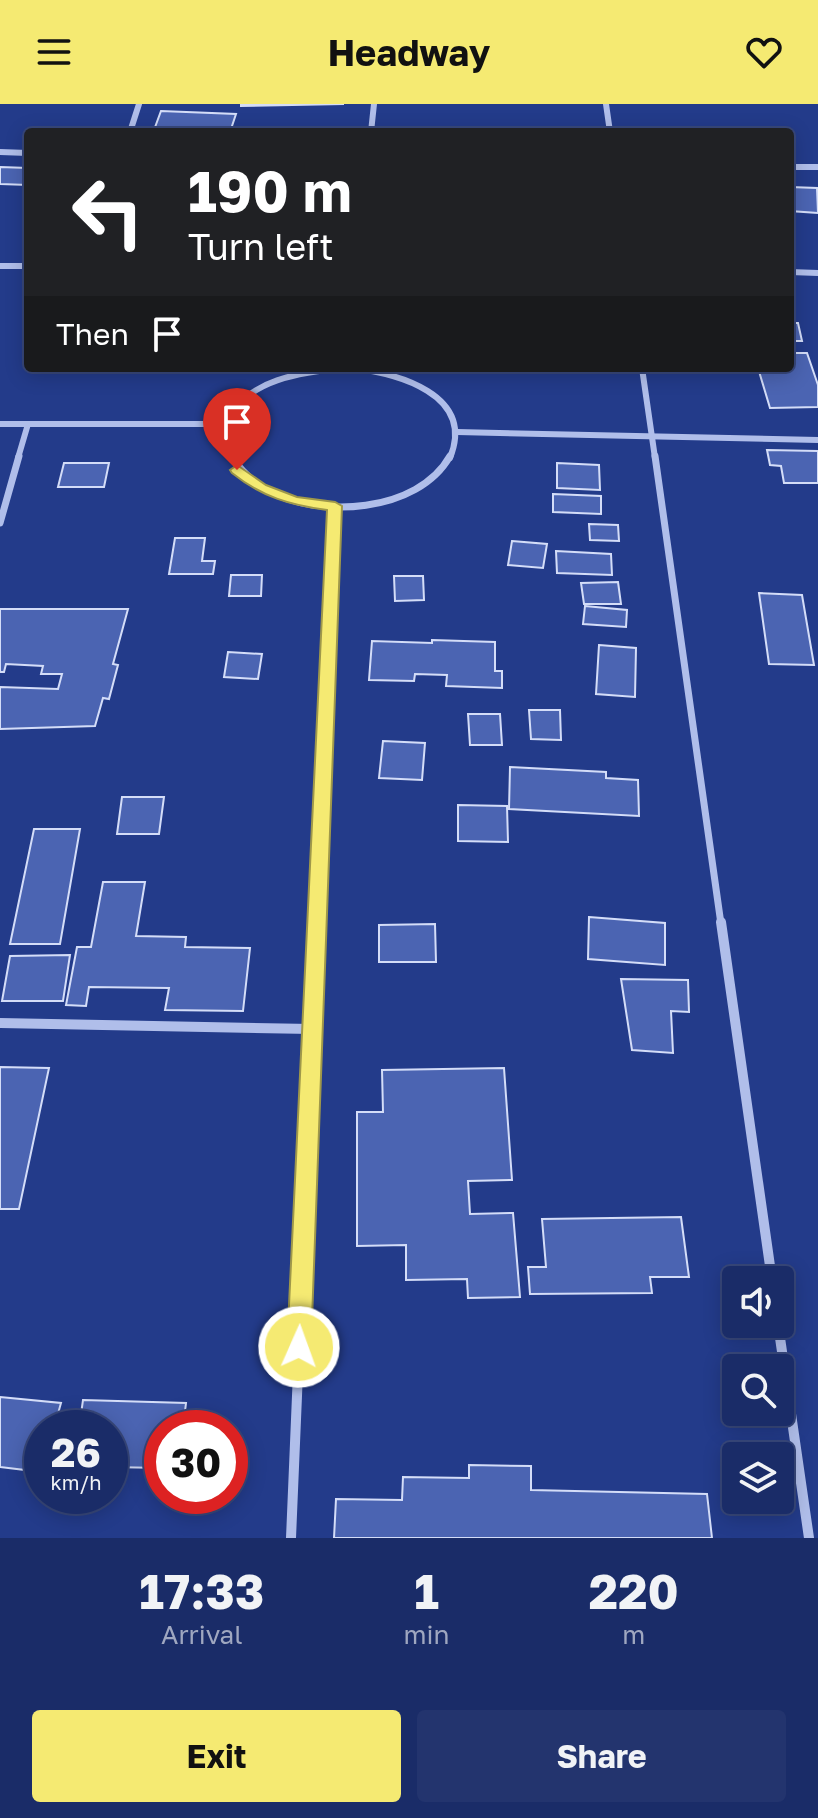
<!DOCTYPE html>
<style>
body{margin:0;font-family:"Golos Text",sans-serif;background:#23346e;color:#f1f3f6;height:100vh;display:flex;flex-direction:column;font-size:30px;white-space:nowrap}
*{box-sizing:border-box;margin:0}
p{font-size:26px;color:#9fa7c0}
.icon{flex:none;width:44px;height:44px;fill:none;stroke:currentColor;stroke-width:2;stroke-linecap:round;stroke-linejoin:round}
.map{position:relative;height:1434px;overflow:hidden}
.side{display:flex;flex-direction:column;background:#1a2c68;flex:1}
.side>*{flex:none}
.hud{position:absolute;left:24px;top:24px;width:770px;height:244px;border-radius:8px;box-shadow:0 4px 20px #0003,0 0 0 2px #38487c;background:#202124;color:#fff;overflow:hidden}
.buttons{position:absolute;left:722px;top:1162px;display:grid;gap:16px}
.buttons a{display:grid;place-items:center;width:72px;height:72px;border-radius:8px;background:#1a2c68;box-shadow:0 4px 20px #0003,0 0 0 2px #38487c;font-size:40px}
.speed{position:absolute;left:24px;top:1306px;display:flex;gap:16px;font-size:40px;font-weight:700;text-align:center}
.speed>*{display:grid;place-content:center;width:104px;height:104px;border-radius:50%;background:#1a2c68;box-shadow:0 4px 20px #0003,0 0 0 2px #38487c;line-height:1}
.speed small{font-size:20px;font-weight:400}
.speed .limit{border:12px solid #d22;background:#fff;color:#111}
.pin{position:absolute;display:grid;place-items:center;width:68px;height:68px;color:#fff;margin:-82px -34px;border-radius:50% 50% 50% 0;rotate:-45deg;box-shadow:0 0 8px #0007}
.pin .icon{rotate:45deg}
.me{position:absolute;width:88px;margin:-44px;rotate:2deg;stroke-linejoin:round;filter:drop-shadow(0 0 6px #0008)}
.turn{display:flex;align-items:center;gap:28px;height:168px;padding:0 32px;font-size:36px}
.turn .icon{width:104px;height:104px;stroke-width:2.5}
.turn b{display:block;font-size:56px;line-height:68px}
.then{display:flex;align-items:center;height:76px;padding:0 32px;background:#0003;gap:16px;font-size:30px}
.eta{display:flex;justify-content:space-evenly;align-items:center;height:136px;text-align:center}
.eta b{font-size:48px;font-weight:700;line-height:56px}
.action{display:flex;gap:16px;margin-top:auto;padding:16px 32px}
.action a{flex:1;height:92px;border-radius:8px;background:#f5ea72;color:#111;font-size:32px;font-weight:700;line-height:92px;text-align:center}
.action a+a{background:#23346e;color:#f1f3f6}
header{display:flex;justify-content:space-between;align-items:center;height:104px;padding:0 32px;background:#f5ea72;color:#111;font-size:36px;font-weight:700}
.map>svg:first-child{display:block}
</style>
<header><svg class="icon" aria-label="menu" viewBox="0 0 24 24"><path d="M4 6h16M4 12h16M4 18h16"/></svg>Headway<svg class="icon" aria-label="heart" viewBox="0 0 24 24"><path d="M12 20l-8-8c-3-5 5-10 8-4 3-6 11-1 8 4z"/></svg></header>
<div class="map">
<svg width="818" height="1434" viewBox="0 0 818 1434">
<rect width="100%" height="100%" fill="#233b8a"/>
<g fill="#4b64b2" stroke="#d4ddf8" stroke-width="2">
<path d="M241,0h103l-103,2z"/>
<path d="M161,7l75,3 -6,18 -76,-2z"/>
<path d="M0,63l28,1v17l-28,-1z"/>
<path d="M790,83l27,1 1,25 -28,-2z"/>
<path d="M790,219h8l4,18h-12z"/>
<path d="M790,249h17l11,32v22l-48,1 -12,-40h32z"/>
<path d="M767,346l51,1v32h-34l-3,-17 -11,-1z"/>
<path d="M64,359h45l-5,24h-46z"/>
<path d="M557,359l42,2 1,25 -43,-2z"/>
<path d="M553,390l48,2v18l-48,-2z"/>
<path d="M589,420l29,1 1,16 -29,-1z"/>
<path d="M175,434h30l-3,23h13l-2,13h-44z"/>
<path d="M512,437l35,3 -4,24 -35,-3z"/>
<path d="M556,447l55,3 1,21 -55,-2z"/>
<path d="M231,471h31l-1,21h-32z"/>
<path d="M394,472h29l1,24 -29,1z"/>
<path d="M618,478l3,22h-37l-3,-21z"/>
<path d="M759,489l43,2 12,70 -45,-1z"/>
<path d="M585,502l42,4 -1,17 -43,-3z"/>
<path d="M0,505h128l-15,55 5,1 -9,34 -6,-1 -8,28 -95,3v-42l58,2 4,-15h-21l2,-8 -37,-2 -2,8h-4z"/>
<path d="M432,536l63,2v29h7v17l-56,-2 1,-11 -32,-1 -1,7 -45,-1 3,-39 60,2z"/>
<path d="M599,541l37,3 -1,49 -39,-3z"/>
<path d="M228,548l34,2 -4,25 -34,-2z"/>
<path d="M529,606h31l1,30 -30,-1z"/>
<path d="M468,610h32l2,31h-32z"/>
<path d="M383,637l42,2 -3,37 -43,-2z"/>
<path d="M510,663l96,5v6l32,2 1,36 -130,-7z"/>
<path d="M122,693h42l-5,37h-42z"/>
<path d="M458,701l49,1 1,36 -50,-1z"/>
<path d="M34,725h46l-20,115h-50z"/>
<path d="M103,778h42l-9,54 50,1 -1,10 65,1 -7,63 -78,-1 4,-22 -80,-1 -3,19 -20,-1 11,-58h14z"/>
<path d="M589,813l76,6v42l-77,-6z"/>
<path d="M435,820l1,38h-57v-37z"/>
<path d="M70,851l-7,46h-61l8,-45z"/>
<path d="M621,875l67,1 1,32 -18,-1 2,42 -41,-3z"/>
<path d="M0,963l49,1 -30,141h-19z"/>
<path d="M504,964l8,112 -44,1 2,33 43,-1 7,84 -52,1 -1,-19 -61,1v-35l-49,1v-134h26l-1,-42z"/>
<path d="M681,1113l8,60h-39l2,16 -122,1 -2,-27h18l-4,-48z"/>
<path d="M0,1293l61,6 -7,25h-12v44l-42,-5z"/>
<path d="M83,1296l103,3 -3,25h-21v40l-52,-1v-39h-31z"/>
<path d="M469,1361l62,1v24l176,4 5,44h-378l2,-39 66,1 1,-23 66,1z"/>
</g>
<g fill="none" stroke-linecap="round" stroke-linejoin="round">
<g stroke="#b0beea" stroke-width="6">
<path d="M606,0l4,28"/>
<path d="M130,28l9,-28"/>
<path d="M371,28l3,-28"/>
<path d="M0,48l28,1"/>
<path d="M790,63h28"/>
<path d="M0,162h28"/>
<path d="M790,168l28,1"/>
<path d="M350,264c47,5 126,26 100,90"/>
<path d="M642,264l13,90"/>
<path d="M0,320h227"/>
<path d="M457,328l361,8"/>
<path d="M18,354l10,-34"/>
<path d="M232,354c-6,-9 -8,-19 -5,-30 12,-50 81,-57 122,-60"/>
</g>
<g stroke="#b0beea" stroke-width="7">
<path d="M231,352c10,14 20,25 35,34 53,29 152,23 184,-34"/>
<path d="M655,352l66,468"/>
<path d="M0,419l19,-67"/>
<path d="M317,820l18,-418"/>
</g>
<g stroke="#b0beea" stroke-width="10">
<path d="M721,818l51,358"/>
<path d="M0,919l312,6"/>
<path d="M778,1220l31,214"/>
<path d="M291,1434l26,-616"/>
</g>
</g>
<path fill="#f5ea72" stroke="#9f984a" stroke-width="2" d="M237,361l29,20 31,12 38,5 7,4 -31,841 -4,8 -8,4 -8,-4 -4,-8 40,-837c-37,-5 -65,-13 -95,-37l-2,-3z"/>
</svg>
<div class="buttons">
<a><svg class="icon" aria-label="sound" viewBox="0 0 24 24"><path d="M4 9h4l5-4v14l-5-4H4zM17 9q2 3 0 6"/></svg></a>
<a><svg class="icon" aria-label="search" viewBox="0 0 24 24"><circle cx="10" cy="10" r="6"/><path d="M15 15l6 6"/></svg></a>
<a><svg class="icon" aria-label="layers" viewBox="0 0 24 24"><path d="M12 4l9 5-9 5-9-5zM3 14l9 5 9-5"/></svg></a>
</div>
<div class="speed"><div>26<small>km/h</small></div><div class="limit">30</div></div>
<div class="pin" style="left:237px;top:366px;background:#d93025"><svg class="icon" aria-label="arrive" viewBox="0 0 24 24"><path d="M6 21V4h12l-3 4 3 4H6"/></svg></div>
<svg class="me" style="left:299px;top:1243px" viewBox="-20 -20 40 40"><circle r="17" fill="#f5ea72" stroke="#fff" stroke-width="3"/><path d="M0-11L8 9 0 5-8 9z" fill="#fff"/></svg>
<div class="hud">
<div class="turn"><svg class="icon" aria-label="left" viewBox="0 0 24 24"><path d="M17 20v-9H6M10 6l-5 5 5 5"/></svg><div><b>190 m</b>Turn left</div></div>
<div class="then">Then<svg class="icon" aria-label="arrive" viewBox="0 0 24 24"><path d="M6 21V4h12l-3 4 3 4H6"/></svg></div>
</div>
</div>
<section class="side">
<div class="eta">
<div><b>17:33</b><p>Arrival</p></div>
<div><b>1</b><p>min</p></div>
<div><b>220</b><p>m</p></div>
</div>
<div class="action"><a>Exit</a><a>Share</a></div>
</section>
